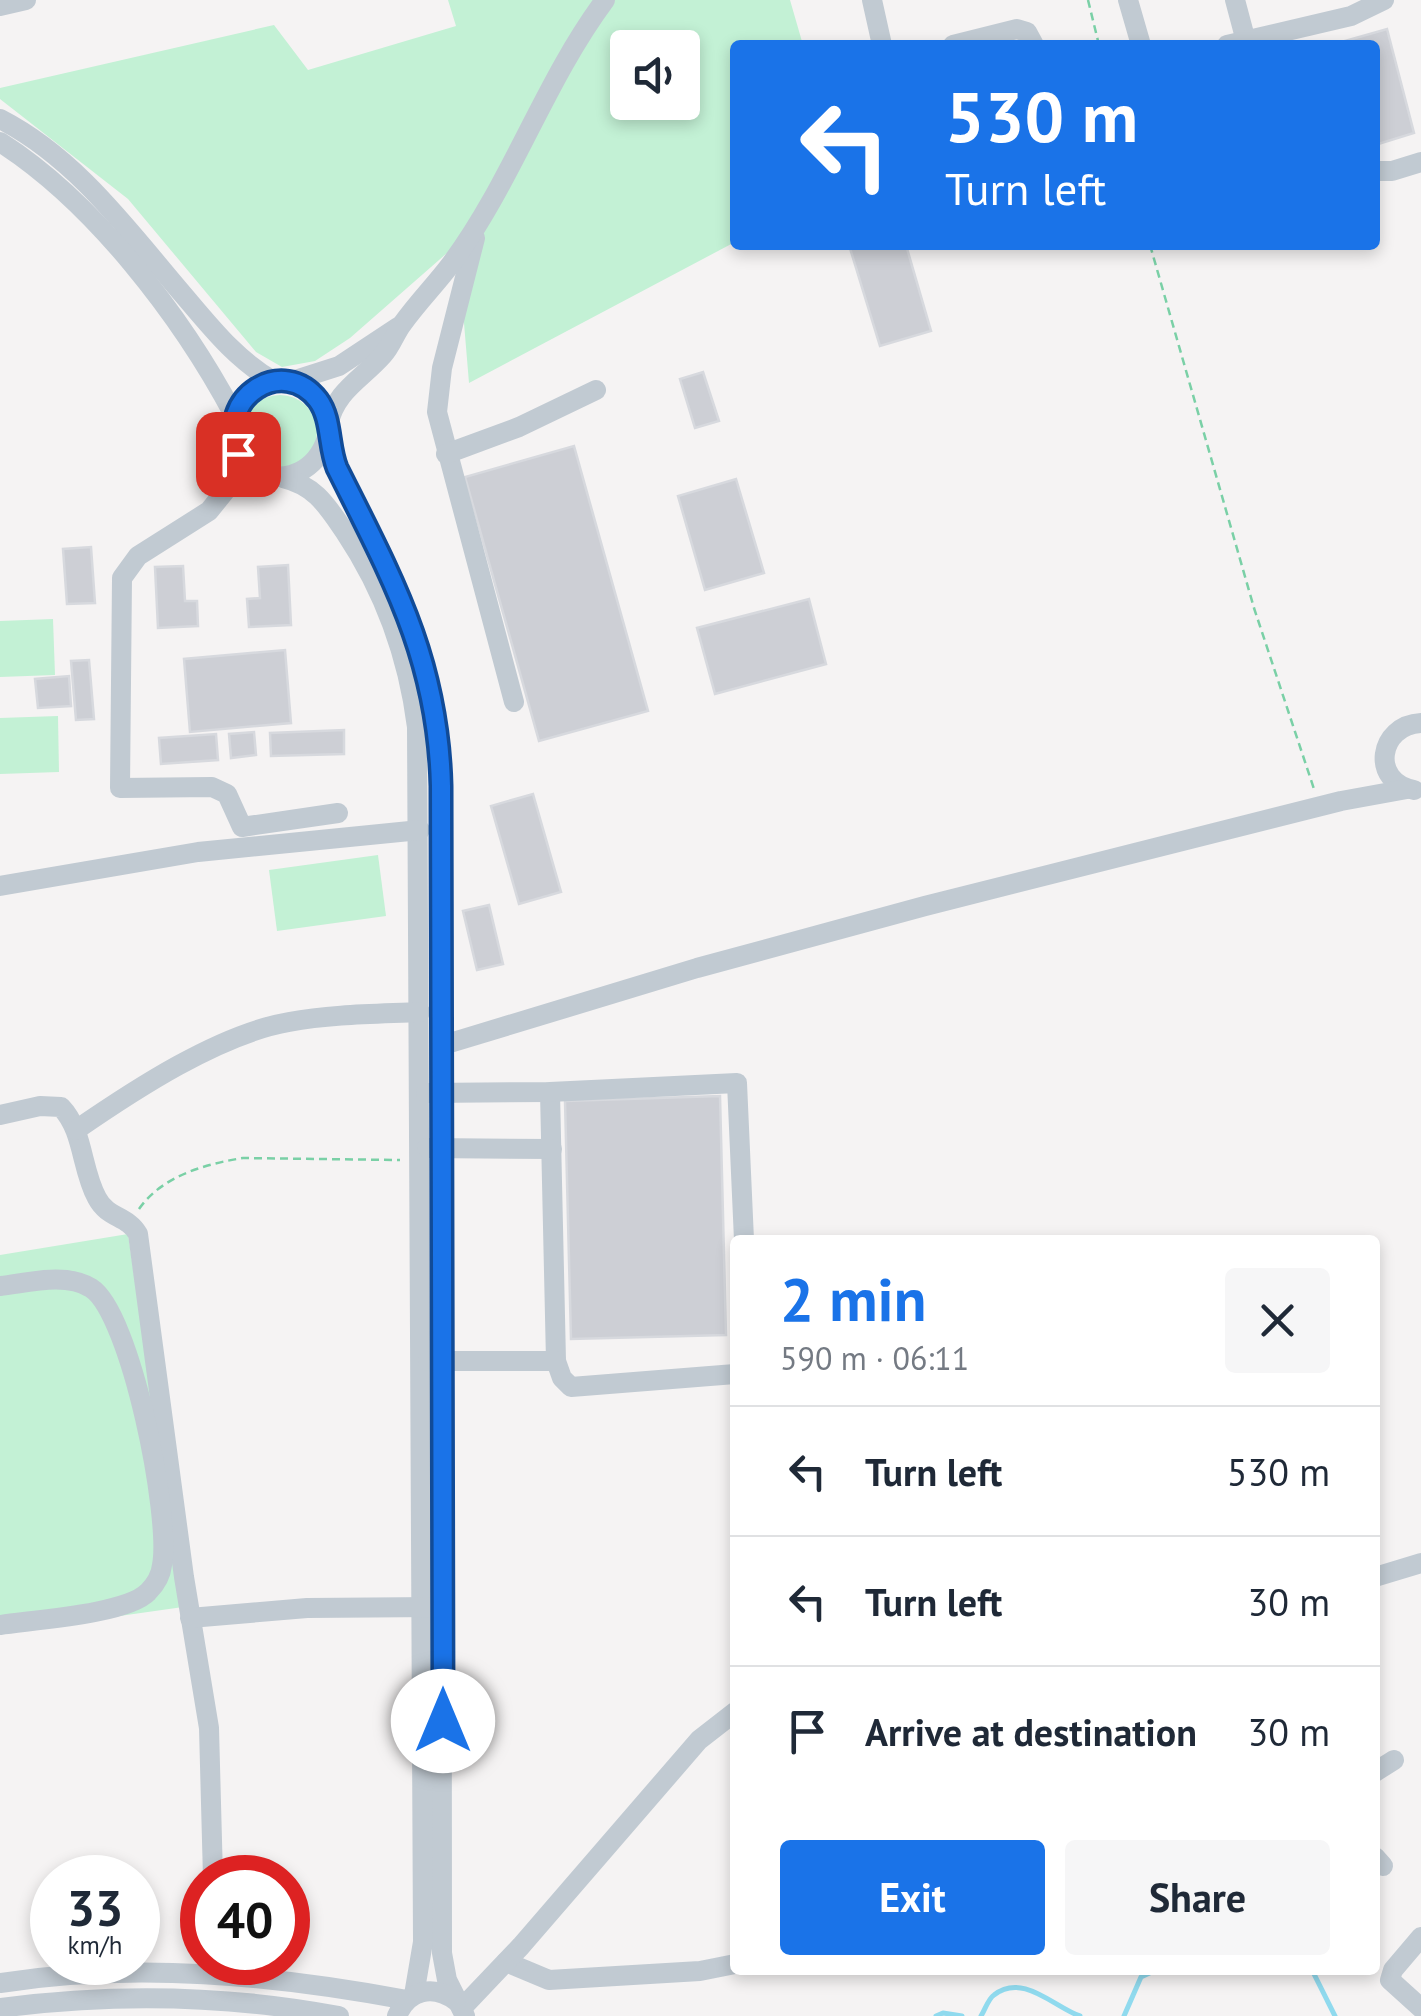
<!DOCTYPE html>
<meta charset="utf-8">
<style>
body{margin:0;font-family:"PT Sans",sans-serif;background:#f6f6f7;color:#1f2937;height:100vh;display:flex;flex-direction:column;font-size:38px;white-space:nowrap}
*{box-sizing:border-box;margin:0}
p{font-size:32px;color:#747a83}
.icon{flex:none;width:55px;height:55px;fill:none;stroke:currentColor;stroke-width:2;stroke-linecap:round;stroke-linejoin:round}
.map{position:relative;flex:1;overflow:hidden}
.details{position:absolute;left:730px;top:1235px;width:650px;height:740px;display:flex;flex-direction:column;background:#fff;border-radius:10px;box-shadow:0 5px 15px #0003}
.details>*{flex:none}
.hud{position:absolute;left:730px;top:40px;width:650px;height:210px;border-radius:10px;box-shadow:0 5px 15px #0003;background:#1a73e8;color:#fff;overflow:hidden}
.buttons{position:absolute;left:610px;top:30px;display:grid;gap:20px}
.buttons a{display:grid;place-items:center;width:90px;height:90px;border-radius:10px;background:#fff;box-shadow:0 5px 15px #0003;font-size:50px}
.speed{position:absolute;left:30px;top:1855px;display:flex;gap:20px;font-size:50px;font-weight:700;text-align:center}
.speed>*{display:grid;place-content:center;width:130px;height:130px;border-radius:50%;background:#fff;box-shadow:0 5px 15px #0003;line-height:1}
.speed small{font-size:25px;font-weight:400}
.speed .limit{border:15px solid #d22;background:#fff;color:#111}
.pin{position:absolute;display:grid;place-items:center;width:85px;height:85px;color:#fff;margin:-42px;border-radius:20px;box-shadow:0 5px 15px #0006}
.me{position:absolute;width:110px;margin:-55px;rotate:0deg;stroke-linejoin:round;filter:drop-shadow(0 0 8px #0008)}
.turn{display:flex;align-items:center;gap:35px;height:210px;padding:0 50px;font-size:45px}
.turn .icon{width:130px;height:130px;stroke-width:2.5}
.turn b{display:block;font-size:70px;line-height:85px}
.round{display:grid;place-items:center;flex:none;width:105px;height:105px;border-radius:10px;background:#f6f6f7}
.overview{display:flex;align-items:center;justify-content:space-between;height:170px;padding:0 50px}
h1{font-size:60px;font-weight:700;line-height:75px;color:#1a73e8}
.action{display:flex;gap:20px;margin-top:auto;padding:20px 50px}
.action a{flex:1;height:115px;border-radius:10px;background:#1a73e8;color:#fff;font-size:40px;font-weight:700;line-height:115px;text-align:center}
.action a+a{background:#f6f6f7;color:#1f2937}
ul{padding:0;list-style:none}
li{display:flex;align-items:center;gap:30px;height:130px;padding:0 50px;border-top:2px solid #e0e1e3}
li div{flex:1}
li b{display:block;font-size:38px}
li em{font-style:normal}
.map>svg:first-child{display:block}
</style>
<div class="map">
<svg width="1421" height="2016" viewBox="0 0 1421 2016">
<rect width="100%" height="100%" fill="#f5f3f3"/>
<g fill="#c3f1d5" fill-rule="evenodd">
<path d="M448,0h342l13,45h-68v197l-266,141 -7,-84 1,-60 -113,99 -35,23 -33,6 -26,-15 -128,-153 -128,-100v-11l274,-63 34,45 148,-44zM628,48h54v54h-54z"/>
<circle cx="280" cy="432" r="37"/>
<path d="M53,619l2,56 -55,2v-56z"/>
<path d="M58,716l1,56 -59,2v-56z"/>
<path d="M378,855l8,61 -109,15 -8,-61z"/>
<path d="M128,1234l55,373 -183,26v-378z"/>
</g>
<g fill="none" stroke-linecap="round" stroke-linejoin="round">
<g stroke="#90daee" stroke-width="5">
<path d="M1312,1970l23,46"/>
<path d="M936,2016l7,-3 19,3"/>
<path d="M981,2016c4,-6 7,-17 13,-21 29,-23 61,13 86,21"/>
<path d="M1124,2016l17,-39 15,-7"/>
</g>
</g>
<g fill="#cdcfd5" stroke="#d7d9de" stroke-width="2.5">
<path d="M1387,29l27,104 -39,12v-100h-44z"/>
<path d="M849,245h57l25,86 -51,15z"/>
<path d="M703,372l16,49 -24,7 -15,-49z"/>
<path d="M574,446l74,265 -109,30 -74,-264z"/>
<path d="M736,479l28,94 -59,17 -27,-94z"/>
<path d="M91,547l4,56 -28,1 -4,-55z"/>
<path d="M288,565l3,60 -42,2 -2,-28 13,-1 -2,-31z"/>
<path d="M183,566l2,35h12l1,25 -40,2 -3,-61z"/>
<path d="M809,599l17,65 -111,30 -18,-66z"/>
<path d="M285,650l6,73 -101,9 -6,-73z"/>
<path d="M89,660l5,59 -18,1 -5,-59z"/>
<path d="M69,676l2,30 -33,2 -3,-29z"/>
<path d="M344,730v24l-73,2 -1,-23z"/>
<path d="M254,732l2,23 -25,3 -2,-24z"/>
<path d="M216,734l2,26 -57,4 -2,-26z"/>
<path d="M533,794l28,98 -42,12 -28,-98z"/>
<path d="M489,905l14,59 -26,6 -14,-59z"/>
<path d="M720,1096l6,239 -155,4 -6,-238z"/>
</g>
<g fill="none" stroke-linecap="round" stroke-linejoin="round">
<g stroke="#7ad0a6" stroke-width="2.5" stroke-dasharray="8 5" stroke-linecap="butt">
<path d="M1088,0l11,45"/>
<path d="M1150,245l104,363 60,181"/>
<path d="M139,1209c23,-33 66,-45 104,-51l157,2"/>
</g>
<g stroke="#c1cad2" stroke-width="20">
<path d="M872,0l10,45"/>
<path d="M1128,0l13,45"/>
<path d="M1235,0l12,45"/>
<path d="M0,6l26,-6"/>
<path d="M953,45l64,-16 10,3 7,13"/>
<path d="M1227,45l124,-29 33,-16"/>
<path d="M0,119c78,40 130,114 186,179 27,32 52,63 89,84"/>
<path d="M0,142c94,60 182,175 234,273"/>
<path d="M1375,171h17l29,-9"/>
<path d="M475,238l-33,130 -5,44 77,290"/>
<path d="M289,382l50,-16 59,-39"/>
<path d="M328,425c8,-35 33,-45 55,-70 9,-10 12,-22 20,-32 15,-21 33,-39 48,-59 61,-82 93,-182 154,-264"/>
<path d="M328,434c-18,69 -110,47 -95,-15 4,-15 15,-28 30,-34 25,-10 54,4 63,30 6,18 4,36 11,54 55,109 100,191 104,317l1,1167 5,27 18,36"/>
<path d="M446,454l73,-27 77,-37"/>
<path d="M246,465l-37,46 -71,45 -16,22 -2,210 92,-1 15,7 15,33 96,-14"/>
<path d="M283,478c33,8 44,28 62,54 40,60 63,123 72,195l6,1215 -9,53"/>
<path d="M1414,790c-44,-8 -36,-65 7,-67"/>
<path d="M0,886l198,-34 222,-22"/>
<path d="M440,1046l257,-78 228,-62 416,-105 66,-12"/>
<path d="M550,1092l6,269 6,17 9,9 164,-13"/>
<path d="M426,1093l124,-1 187,-9 7,157"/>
<path d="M0,1115l40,-9 21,1c23,24 20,62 36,91 11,21 30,17 41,36l46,343 25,151 4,150"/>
<path d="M76,1130c58,-40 143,-96 213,-108 43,-8 88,-8 131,-10"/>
<path d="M427,1148l125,1"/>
<path d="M0,1286c27,-3 66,-14 91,2 40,25 80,229 71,277 -1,10 -7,20 -14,27 -21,22 -115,28 -148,33"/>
<path d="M428,1361h128"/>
<path d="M1375,1577l46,-14"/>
<path d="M190,1618l117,-10 128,-1"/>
<path d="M1375,1772l19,-12"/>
<path d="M1375,1857l8,9"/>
<path d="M1421,1937l-28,33 -3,10 31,28"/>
<path d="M506,1962l43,18 151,-9 35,-7"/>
<path d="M0,1983c135,-21 273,-8 407,17"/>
<path d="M0,2008c113,-15 227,-13 339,8"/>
<path d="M462,2008l59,-62 178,-206 36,-28"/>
<path d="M397,2016c11,-26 36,-32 59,-15"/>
</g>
</g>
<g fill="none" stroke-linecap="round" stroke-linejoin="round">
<g stroke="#114b97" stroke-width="25">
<path id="route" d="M238,454c-23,-58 46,-99 80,-54 14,19 10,46 19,68 55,110 101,191 104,318l2,935"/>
</g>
<use href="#route" stroke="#1a73e8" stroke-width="18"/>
</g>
</svg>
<div class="buttons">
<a><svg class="icon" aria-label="sound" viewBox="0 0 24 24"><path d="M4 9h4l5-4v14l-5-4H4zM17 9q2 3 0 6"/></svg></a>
</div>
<div class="speed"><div>33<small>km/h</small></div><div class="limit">40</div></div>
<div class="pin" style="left:238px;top:454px;background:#d93025"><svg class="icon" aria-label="arrive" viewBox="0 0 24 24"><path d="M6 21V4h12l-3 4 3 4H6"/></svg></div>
<svg class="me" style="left:443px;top:1721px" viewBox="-20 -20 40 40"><circle r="19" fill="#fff"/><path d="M0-13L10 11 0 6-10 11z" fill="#1a73e8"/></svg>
<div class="hud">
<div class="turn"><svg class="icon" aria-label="left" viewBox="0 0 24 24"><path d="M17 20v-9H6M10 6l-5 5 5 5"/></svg><div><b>530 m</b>Turn left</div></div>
</div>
<section class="details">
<div class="overview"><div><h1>2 min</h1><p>590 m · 06:11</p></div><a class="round"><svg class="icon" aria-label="close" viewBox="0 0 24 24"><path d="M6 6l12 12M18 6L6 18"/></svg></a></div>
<ul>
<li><svg class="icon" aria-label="left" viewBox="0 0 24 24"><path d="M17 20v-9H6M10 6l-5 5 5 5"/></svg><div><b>Turn left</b></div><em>530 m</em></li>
<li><svg class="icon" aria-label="left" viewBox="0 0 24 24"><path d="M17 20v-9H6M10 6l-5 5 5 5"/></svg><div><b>Turn left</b></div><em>30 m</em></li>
<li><svg class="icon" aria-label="arrive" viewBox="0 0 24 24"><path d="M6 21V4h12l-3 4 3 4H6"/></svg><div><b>Arrive at destination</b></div><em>30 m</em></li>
</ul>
<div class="action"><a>Exit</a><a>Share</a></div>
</section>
</div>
